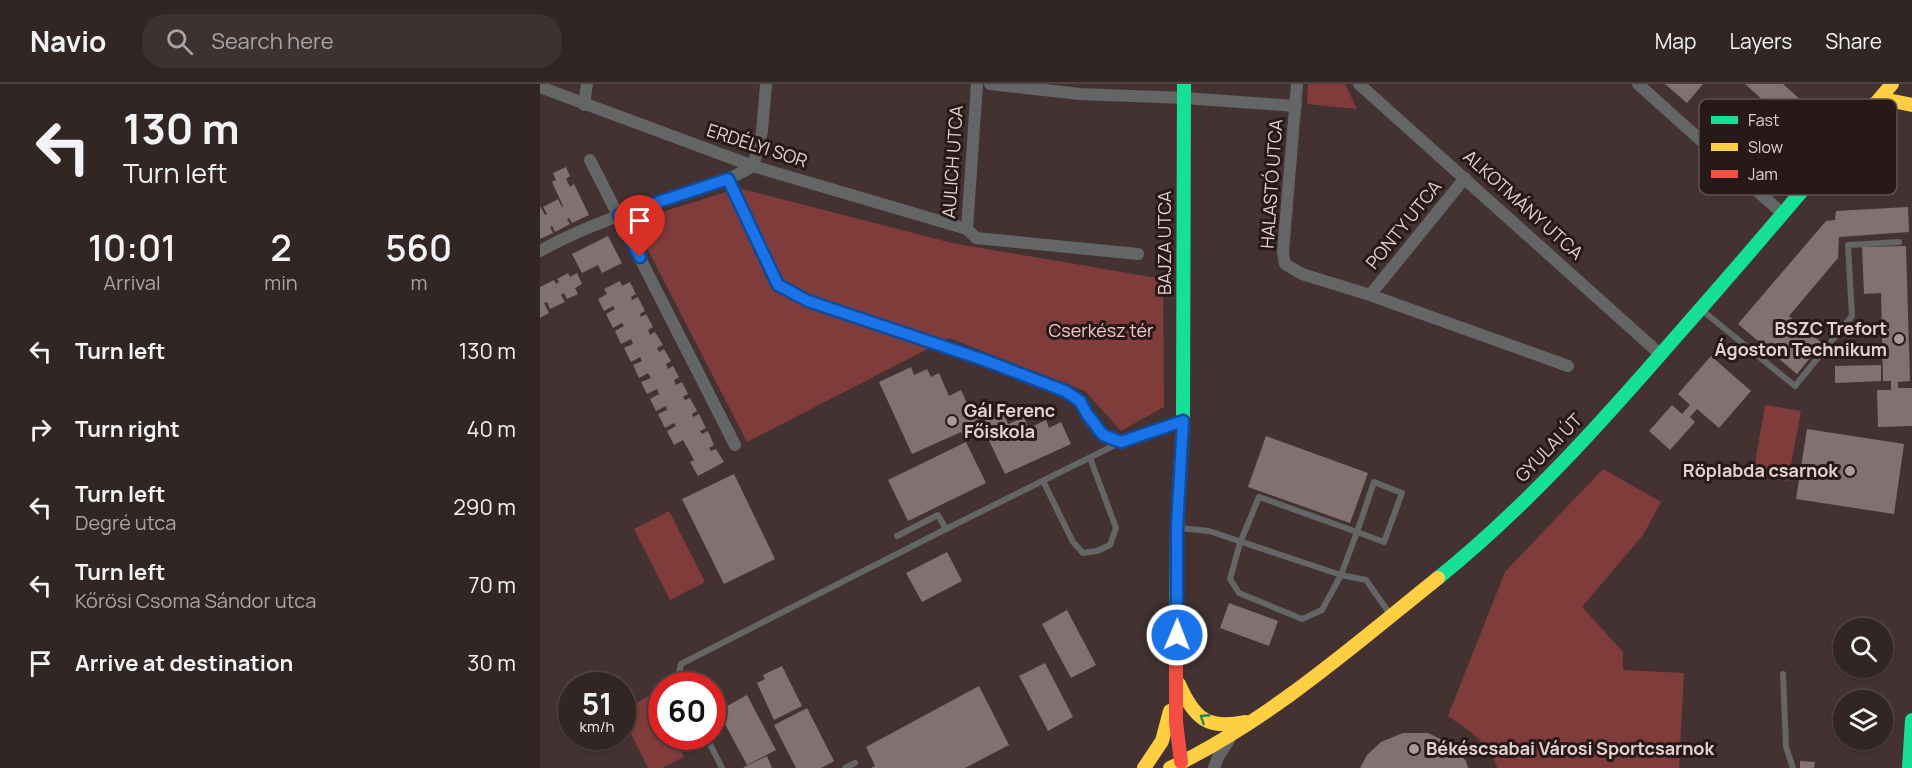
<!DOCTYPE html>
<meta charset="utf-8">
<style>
body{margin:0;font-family:Manrope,sans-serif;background:#3d3232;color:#f1f3f6;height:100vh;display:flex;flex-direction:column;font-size:22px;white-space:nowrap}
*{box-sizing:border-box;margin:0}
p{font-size:20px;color:#a8a5a7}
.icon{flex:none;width:33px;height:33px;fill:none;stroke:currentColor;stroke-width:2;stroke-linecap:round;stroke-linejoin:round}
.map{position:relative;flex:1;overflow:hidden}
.details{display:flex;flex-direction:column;background:#322625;width:540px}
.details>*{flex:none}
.banner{background:#322625;color:#f1f3f6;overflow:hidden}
.controls{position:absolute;left:1293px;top:534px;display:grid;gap:12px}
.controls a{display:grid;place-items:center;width:60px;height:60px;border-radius:50%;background:#322625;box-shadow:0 2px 4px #0004,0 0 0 2px #4d4342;font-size:30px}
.speed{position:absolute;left:18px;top:588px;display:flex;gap:12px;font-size:30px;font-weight:700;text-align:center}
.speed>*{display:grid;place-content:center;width:78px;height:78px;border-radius:50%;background:#322625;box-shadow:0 2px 4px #0004,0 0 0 2px #4d4342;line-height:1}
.speed small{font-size:15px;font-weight:400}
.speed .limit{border:9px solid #d22;background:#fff;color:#111}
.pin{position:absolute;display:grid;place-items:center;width:51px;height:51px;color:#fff;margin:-62px -26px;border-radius:50% 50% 50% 0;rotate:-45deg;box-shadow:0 0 6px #0007}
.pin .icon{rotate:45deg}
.me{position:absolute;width:66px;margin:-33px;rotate:1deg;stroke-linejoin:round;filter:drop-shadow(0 0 4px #0008)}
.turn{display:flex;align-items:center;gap:21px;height:126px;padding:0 24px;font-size:27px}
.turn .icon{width:78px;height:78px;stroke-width:2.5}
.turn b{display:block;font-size:42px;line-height:51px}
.eta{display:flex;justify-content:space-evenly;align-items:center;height:102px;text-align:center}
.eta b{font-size:36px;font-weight:600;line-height:42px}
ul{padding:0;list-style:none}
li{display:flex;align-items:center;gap:18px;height:78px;padding:0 24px}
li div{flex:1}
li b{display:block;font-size:22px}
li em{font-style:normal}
header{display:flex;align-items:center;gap:36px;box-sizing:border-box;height:84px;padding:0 30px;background:#322625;border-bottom:2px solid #4d4342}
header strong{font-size:28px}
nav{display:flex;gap:33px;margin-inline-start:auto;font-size:21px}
.search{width:420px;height:54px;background:#3d3232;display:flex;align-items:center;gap:15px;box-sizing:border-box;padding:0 21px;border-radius:24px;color:#a8a5a7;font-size:22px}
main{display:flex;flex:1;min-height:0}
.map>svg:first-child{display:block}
</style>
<header>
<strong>Navio</strong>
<div class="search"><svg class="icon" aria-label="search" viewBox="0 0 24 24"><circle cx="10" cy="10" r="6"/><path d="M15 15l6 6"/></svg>Search here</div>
<nav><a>Map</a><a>Layers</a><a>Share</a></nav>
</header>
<main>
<section class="details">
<div class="banner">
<div class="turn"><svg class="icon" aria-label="left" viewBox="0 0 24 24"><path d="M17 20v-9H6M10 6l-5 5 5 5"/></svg><div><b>130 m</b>Turn left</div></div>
</div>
<div class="eta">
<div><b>10:01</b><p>Arrival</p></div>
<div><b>2</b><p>min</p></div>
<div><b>560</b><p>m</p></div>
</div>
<ul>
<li><svg class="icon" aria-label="left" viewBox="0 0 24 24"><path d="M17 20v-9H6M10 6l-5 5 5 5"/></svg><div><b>Turn left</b></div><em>130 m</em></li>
<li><svg class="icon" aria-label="right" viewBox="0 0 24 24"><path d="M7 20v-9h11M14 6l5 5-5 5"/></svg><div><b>Turn right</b></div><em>40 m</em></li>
<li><svg class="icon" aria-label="left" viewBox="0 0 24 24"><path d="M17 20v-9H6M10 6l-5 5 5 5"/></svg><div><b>Turn left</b><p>Degré utca</p></div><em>290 m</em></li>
<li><svg class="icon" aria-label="left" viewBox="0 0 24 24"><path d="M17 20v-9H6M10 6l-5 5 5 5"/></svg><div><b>Turn left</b><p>Kőrösi Csoma Sándor utca</p></div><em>70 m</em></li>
<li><svg class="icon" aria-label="arrive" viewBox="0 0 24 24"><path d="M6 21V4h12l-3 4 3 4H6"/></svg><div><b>Arrive at destination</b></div><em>30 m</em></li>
</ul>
</section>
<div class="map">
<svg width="1372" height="684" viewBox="0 0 1372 684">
<rect width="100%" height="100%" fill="#433231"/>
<g fill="#803c3b">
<path d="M768,0h37l12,25 -50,-5z"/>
<path d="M199,104l213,55 211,36 1,128 -43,24 -36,-40 -136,-53 -202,104 -114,-221z"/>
<path d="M1225,321l36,6 -13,70 -35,-6z"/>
<path d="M1063,385l58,33 -18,33 -61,72 41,45v18l61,3 -5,95h-182c-6,-24 -30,-39 -49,-52l57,-144z"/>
<path d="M129,427l36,71 -35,18 -36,-71z"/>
<path d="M113,610l8,17 1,25 12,1 10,20 -22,11h-14l-25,-51v-7z"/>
</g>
<g fill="#817271">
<path d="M1125,0h38l-16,19z"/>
<path d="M1205,0h38l18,16 -9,10 15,13 -43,48 -15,-13 -7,8 -32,-29 15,-16 32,29 27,-31z"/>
<path d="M26,83l4,9 -4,3 4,8 4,-3 15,31 -17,8 -3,-5 -2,1 3,5 -15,8 -3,-6 -2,1 3,6 -13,6v-33l5,9 2,-1 -4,-7 15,-8 4,8 1,-1 -11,-24 4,-2 -3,-7z"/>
<path d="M1368,123l1,25 -70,5 -1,21 -49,58 33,27 -25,31 -59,-50 88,-103 9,-1 1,-9z"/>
<path d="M68,152l14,27 -20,10 -4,-8 -16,8 -10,-19z"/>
<path d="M1366,162l4,135 -12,1v6h14v38l-34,1 -1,-37h14v-9h-8l-2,-88 -17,1 -2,-47z"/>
<path d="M28,189l2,4 7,-4 5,11 -7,4 3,6 -11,5 -3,-6 -3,2 4,7 -15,7 -3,-7 -3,1 5,10 -9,5v-31l14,-7 2,4 3,-2 -2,-3z"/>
<path d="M80,197l2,5 8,-4 6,12 -5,3 1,3 6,-3 7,14 -5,3 1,3 5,-3 7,13 -5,3 2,5 5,-3 8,13 -6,3 2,4 5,-3 7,12 -5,3 2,5 5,-3 6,11 -5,3 2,5 6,-3 6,12 -5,3 2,3 5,-2 7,13 -5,3 1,3 6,-3 7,14 -6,3 2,3 6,-3 6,14 -5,3 2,3 5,-2 8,13 -26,14 -8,-14 4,-2 -11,-20 -9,5 -7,-14 9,-5 -2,-3 -9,5 -7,-14 9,-4 -1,-4 -10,5 -6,-12 9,-5 -2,-5 -10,5 -6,-12 10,-4 -3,-5 -9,5 -6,-13 9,-4 -2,-4 -9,5 -7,-14 9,-4 -2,-5 -10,5 -6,-13 9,-5 -2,-3 -9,5 -7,-14 9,-5 -2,-3 -9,5 -6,-12 9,-5 -3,-5z"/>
<path d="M1171,272l40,35 -32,37 -22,-19 -7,8 5,5 -25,28 -21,-19 23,-26 10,9 8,-9 -12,-11z"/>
<path d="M1341,281v16l-46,2v-17z"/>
<path d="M371,283l3,8 13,-6 4,8 8,-4 10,23 12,-6 10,22 10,-5 4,9 17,-7 6,15 16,-7 5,11 17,-8 3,8 12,-6 10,22 -66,30 -22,-46 -20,9 -2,-5 -49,22 -33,-72z"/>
<path d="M1267,345l97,15 -10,70 -98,-15z"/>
<path d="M726,352l102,37 -18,50 -102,-36z"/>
<path d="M426,358l20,41 -78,38 -20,-41z"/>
<path d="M194,390l41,85 -51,25 -42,-85z"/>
<path d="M407,468l15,29 -40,21 -16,-29z"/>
<path d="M689,519l49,18 -9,25 -49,-18z"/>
<path d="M527,526l29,55 -25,13 -29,-54z"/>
<path d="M505,579l28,54 -25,14 -29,-55z"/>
<path d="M242,582l20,40 -28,14 -17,-37 8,-4 -2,-4z"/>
<path d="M439,602l30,59 -44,23h-94l4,-2 -9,-19z"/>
<path d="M207,611l29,55 -29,15 -29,-54z"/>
<path d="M267,624l27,53 -13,7h-25l-22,-43z"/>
<path d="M863,649h25l23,11 15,17 2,7h-108l7,-13 14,-13z"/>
<path d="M227,672l5,12h-29l1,-1z"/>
<path d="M1260,677l15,1 -1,6h-14z"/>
</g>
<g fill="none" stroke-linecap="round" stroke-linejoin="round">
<g stroke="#636567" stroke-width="6">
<path d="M1163,227l92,75 57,-70 -4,-71 51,-3"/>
<path d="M503,397l30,61 10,11 14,-2 13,-6 6,-17 -26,-70"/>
<path d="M834,398l28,11 -18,49 -27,-10z"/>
<path d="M719,413l98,35 -16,43 -19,35 -20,9 -63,-26 -9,-14 10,-36z"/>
<path d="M640,444l29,3 132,44 25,5 24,34"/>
<path d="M357,452l41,-21 8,14"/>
<path d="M1243,590l3,73 7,21"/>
<path d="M141,602l-3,-8 3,-14 265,-135 175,-87 60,-21"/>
<path d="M166,652l16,32"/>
<path d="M305,684l10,-5"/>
</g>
<g stroke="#636567" stroke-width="12">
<path d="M437,0l-10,145 9,9 162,16"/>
<path d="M450,0l90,10 104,4 112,8"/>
<path d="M757,0l-14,168 2,12 17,10 68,21 198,71"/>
<path d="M819,0l302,271"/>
<path d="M1098,0l145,130"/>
<path d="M0,3l213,79 214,63"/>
<path d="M44,21l3,-21"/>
<path d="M50,76l145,285"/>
<path d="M188,95l50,106 30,16 176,59 81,31 15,10 7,13 16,21 18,7"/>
<path d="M0,167c39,-22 81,-37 123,-50 31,-10 62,-18 90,-35l9,-34 4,-48"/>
<path d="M830,211l95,-117"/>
<path d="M674,684l4,-11 11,-17"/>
</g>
<g stroke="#16e098" stroke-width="14">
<path d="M898,494c87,-70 163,-155 236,-239 52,-59 103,-118 154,-179"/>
<path d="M636,543l1,-99 6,-107 1,-337"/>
<path d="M1369,684l3,-48"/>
</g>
<g stroke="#ffcf43" stroke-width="14">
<path d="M1334,20l19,-3 19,4"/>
<path d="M1288,76l64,-76"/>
<path d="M639,600c15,34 28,46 66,38"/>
<path d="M604,684l18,-27 8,-30"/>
<path d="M630,684c101,-49 182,-121 268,-190"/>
</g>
<path stroke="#f24e42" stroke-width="14" d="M636,543v95l5,40"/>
</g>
<defs><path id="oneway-chevron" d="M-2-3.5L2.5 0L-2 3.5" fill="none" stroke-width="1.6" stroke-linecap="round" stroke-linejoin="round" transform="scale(1.5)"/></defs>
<use stroke="#1e865e" href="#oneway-chevron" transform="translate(664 634) rotate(-147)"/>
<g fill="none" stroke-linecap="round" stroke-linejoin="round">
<g stroke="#114b97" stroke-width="15">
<path id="route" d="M100,173l-21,-42 109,-36 50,106 30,16 176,59 81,31 15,10 7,13 16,21 18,7 62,-21 -6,107v107"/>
</g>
<use href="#route" stroke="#1a73e8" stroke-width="10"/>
</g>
<g fill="#ac9997" stroke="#271918" stroke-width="2">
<circle cx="1359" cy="255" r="6"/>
<circle cx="412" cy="337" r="6"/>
<circle cx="1310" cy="387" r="6"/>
<circle cx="874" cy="665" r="6"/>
</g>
<g text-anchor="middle" stroke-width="6" stroke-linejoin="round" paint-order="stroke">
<g font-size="18" fill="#e4d0ce" stroke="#271918">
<text transform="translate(217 62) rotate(18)" y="6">ERDÉLYI SOR</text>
<text transform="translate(413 78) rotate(-86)" y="6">AULICH UTCA</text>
<text transform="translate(732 100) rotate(-86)" y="6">HALASTÓ UTCA</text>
<text transform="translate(983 121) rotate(42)" y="6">ALKOTMÁNY UTCA</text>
<text transform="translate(864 141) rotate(-51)" y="6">PONTY UTCA</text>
<text transform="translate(625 159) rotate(-90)" y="6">BAJZA UTCA</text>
<text transform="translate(1009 364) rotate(-46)" y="6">GYULAI ÚT</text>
</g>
<g font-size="18" font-weight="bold" fill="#e4d0ce" stroke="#271918" text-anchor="end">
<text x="1347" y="251">BSZC Trefort<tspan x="1347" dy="21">Ágoston Technikum</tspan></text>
<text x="424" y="333" text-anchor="start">Gál Ferenc<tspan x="424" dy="21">Főiskola</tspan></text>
<text x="1298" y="393">Röplabda csarnok</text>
<text x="886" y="671" text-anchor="start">Békéscsabai Városi Sportcsarnok</text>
</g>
<g font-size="18" fill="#f7c6c2" stroke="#271918">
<text x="561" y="253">Cserkész tér</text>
</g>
</g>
<rect x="1159" y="15" width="198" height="96" rx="9" fill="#271918" stroke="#60504f" stroke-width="1.5"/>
<rect x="1171" y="32" width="27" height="8" fill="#16e098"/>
<rect x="1171" y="59" width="27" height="8" fill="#ffcf43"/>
<rect x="1171" y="86" width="27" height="8" fill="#f24e42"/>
<g font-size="16" fill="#e4d0ce">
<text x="1208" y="42">Fast</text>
<text x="1208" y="69">Slow</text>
<text x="1208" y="96">Jam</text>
</g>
</svg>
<div class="controls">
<a><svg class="icon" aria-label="search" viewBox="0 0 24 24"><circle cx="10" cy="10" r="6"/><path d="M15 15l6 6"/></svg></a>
<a><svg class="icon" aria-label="layers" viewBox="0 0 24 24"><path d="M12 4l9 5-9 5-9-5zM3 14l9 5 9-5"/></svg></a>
</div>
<div class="speed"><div>51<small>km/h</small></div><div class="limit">60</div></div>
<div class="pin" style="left:100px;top:173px;background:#d93025"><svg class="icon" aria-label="arrive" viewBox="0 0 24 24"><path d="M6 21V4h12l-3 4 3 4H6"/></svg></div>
<svg class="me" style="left:637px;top:551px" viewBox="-20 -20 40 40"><circle r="17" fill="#1a73e8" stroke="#fff" stroke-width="3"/><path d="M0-11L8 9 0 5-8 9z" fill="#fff"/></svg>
</div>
</main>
